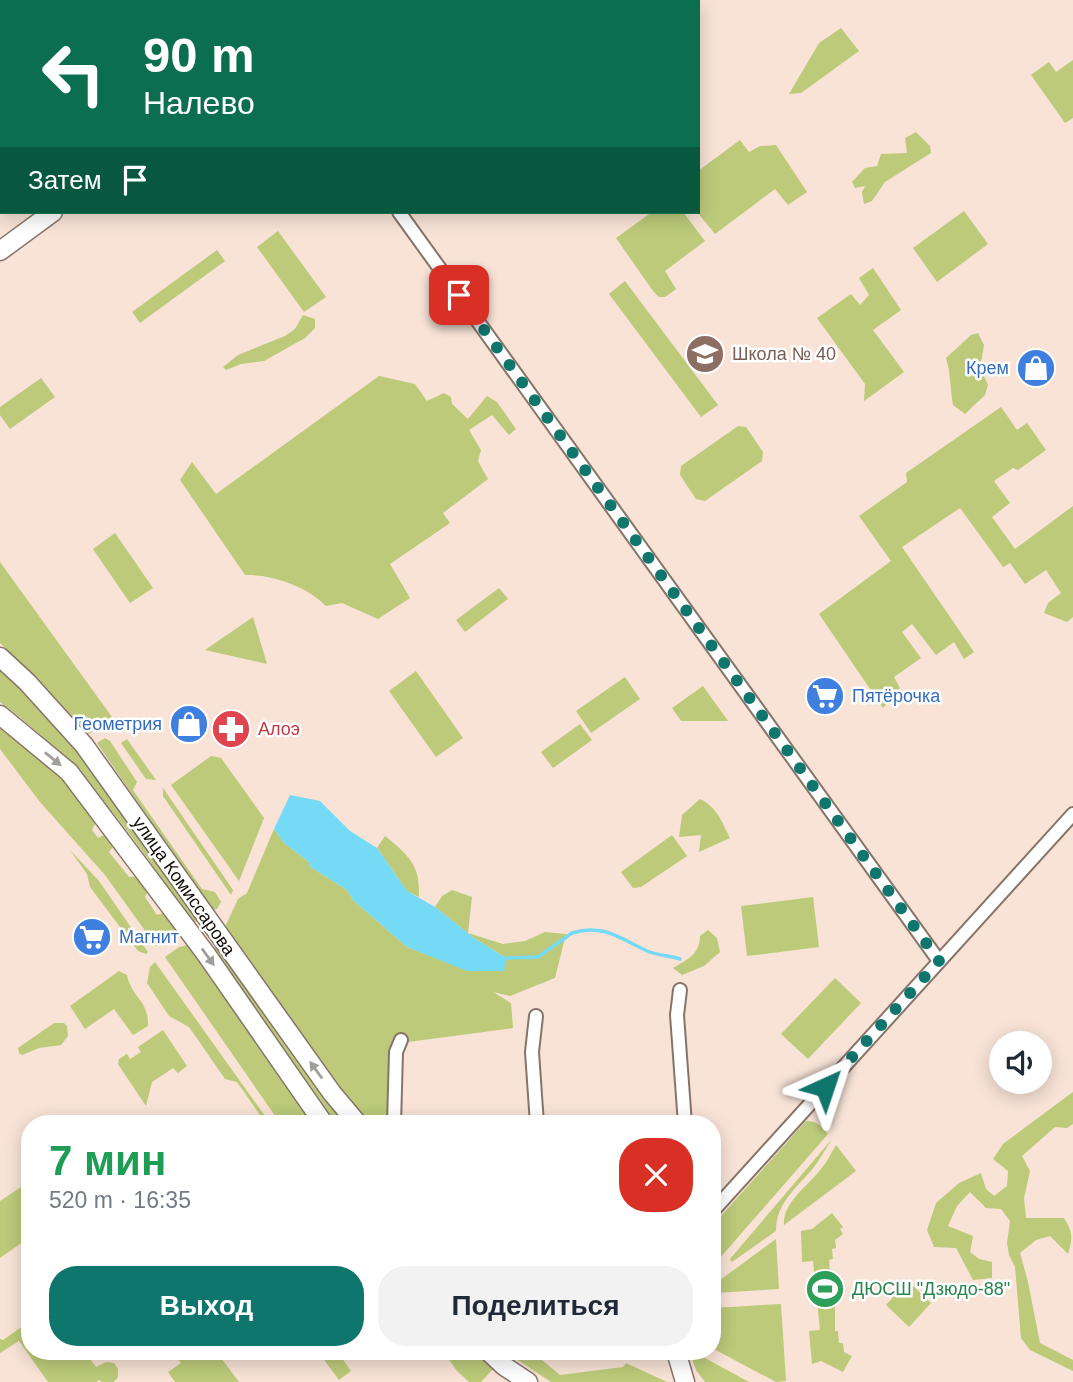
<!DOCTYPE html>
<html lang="ru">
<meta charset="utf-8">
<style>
body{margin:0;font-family:Arial,sans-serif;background:#f2f2f3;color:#1f2937;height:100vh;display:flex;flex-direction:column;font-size:26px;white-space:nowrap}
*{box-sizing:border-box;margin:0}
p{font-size:23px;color:#747a83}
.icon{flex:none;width:38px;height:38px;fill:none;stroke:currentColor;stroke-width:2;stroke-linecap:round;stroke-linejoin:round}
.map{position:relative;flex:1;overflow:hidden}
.side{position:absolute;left:21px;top:1115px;width:700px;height:245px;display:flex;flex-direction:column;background:#fff;border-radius:28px;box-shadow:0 4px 18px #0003}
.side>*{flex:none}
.hud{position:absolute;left:0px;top:0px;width:700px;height:214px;box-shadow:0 4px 18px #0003;background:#0b6e4f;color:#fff;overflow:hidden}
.tools{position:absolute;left:989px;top:1031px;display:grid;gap:14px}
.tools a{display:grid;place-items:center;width:63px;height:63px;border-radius:50%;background:#fff;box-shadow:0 4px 18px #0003;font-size:35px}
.pin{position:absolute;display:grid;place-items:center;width:60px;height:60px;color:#fff;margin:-30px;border-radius:14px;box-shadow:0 4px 10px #0006}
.me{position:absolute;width:77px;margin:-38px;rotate:42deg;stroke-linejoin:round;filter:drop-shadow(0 0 5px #0008)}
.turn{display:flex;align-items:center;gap:24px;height:147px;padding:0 28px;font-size:32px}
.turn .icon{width:91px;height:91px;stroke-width:2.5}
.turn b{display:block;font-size:49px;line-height:60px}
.then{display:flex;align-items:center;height:66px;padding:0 28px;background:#0003;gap:14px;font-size:26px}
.round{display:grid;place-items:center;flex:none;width:74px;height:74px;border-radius:28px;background:#f2f2f3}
.summary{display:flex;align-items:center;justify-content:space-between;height:119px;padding:0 28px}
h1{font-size:42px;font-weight:700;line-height:52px;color:#1e9e55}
.primary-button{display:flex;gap:14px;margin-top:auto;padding:14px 28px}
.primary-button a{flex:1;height:80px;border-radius:28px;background:#0f766e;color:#fff;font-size:28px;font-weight:700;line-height:80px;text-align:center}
.primary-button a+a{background:#f2f2f3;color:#1f2937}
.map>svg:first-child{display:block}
</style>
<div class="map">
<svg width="1073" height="1382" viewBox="0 0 1073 1382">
<rect width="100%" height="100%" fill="#f8e3d6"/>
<g fill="#bcca7a">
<path d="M841,28l18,23 -58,42 -12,1 30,-51z"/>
<path d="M1073,60v58l-8,5 -34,-48 18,-13 7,10z"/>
<path d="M916,132l14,14 1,7 -46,29 -13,19 -8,3 -2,-12 3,-6 -10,2 -3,-6 13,-14 12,-2 4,-12 26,-1 -2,-15z"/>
<path d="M740,140l9,12 11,-6 16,-1 31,47 -19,13 -13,-16 -60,45 -18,-22 1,-41z"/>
<path d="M964,211l24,33 -51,38 -24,-34z"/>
<path d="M652,212h31l22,29 -40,30 11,18 -11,8h-6l-6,-6 -37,-53z"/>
<path d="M278,231l48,66 -22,15 -47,-65z"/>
<path d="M217,250l8,11 -85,62 -8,-11z"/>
<path d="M873,268l28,42 -28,20 31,42 -40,29 1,-17 -48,-66 34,-24 9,11 9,-10 -10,-17z"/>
<path d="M625,281l93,124 -17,12 -92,-123z"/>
<path d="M303,315l12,4v9l-10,10 -41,23 -23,3 -15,6 -3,-3 15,-12 47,-19 10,-7z"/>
<path d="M978,333l6,12 -4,23 8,17 -3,10 -20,19 -12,-9c-3,-17 -2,-31 -7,-47l25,-23z"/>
<path d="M379,376l36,8 12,17 17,-8 7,4 1,7 16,15 19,-23 10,6 19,27 -7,6 -17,-20 -23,15 12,20 -3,11 10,18 -45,34 7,10 -60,41 20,34 -32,21 -36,-16 -16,3c-18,-19 -54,-32 -81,-31l-65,-95 12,-18 24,32z"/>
<path d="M41,378l14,19 -45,32 -10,-14v-8z"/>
<path d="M1001,407l16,23 10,-7 19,27 -28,20 -5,-2 -19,13 16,22 -18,14 23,32 58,-43v111l-6,5 -23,-9 4,-10 13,-10 -15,-23 -21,14 -15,-21 -7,4 -43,-59 -58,39 72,105 -10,7 -10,-17 -18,13 -24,-31 -10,8 19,26 -27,19 6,11 -17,20 -64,-94 72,-53 -32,-45 48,-34 -1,-9z"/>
<path d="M738,426l8,1 17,25 -1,9 -57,40 -9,-2 -16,-24 1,-9z"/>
<path d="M115,533l38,55 -23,15 -37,-54z"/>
<path d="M0,562l112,155 -23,17 -89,-91z"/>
<path d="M499,588l9,11 -43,33 -9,-12z"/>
<path d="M253,617l14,47 -62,-14z"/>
<path d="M0,668c78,72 136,162 198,248l-1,6h-5c-57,-83 -110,-160 -192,-220z"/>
<path d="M416,671l47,67 -27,19 -47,-66z"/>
<path d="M625,677l15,22 -49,34 -15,-22z"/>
<path d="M703,686l25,35h-47l-9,-13z"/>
<path d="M0,721l54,45 43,54 -5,10 6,8 10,-5 8,10 -7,9 20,25 12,-1 9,11 -5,10 12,18 11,-4 7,10v13l-19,12 -51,-71 -65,-73 -40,-53z"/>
<path d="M580,724l12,16 -39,28 -12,-16z"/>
<path d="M105,738l5,3 27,41 -4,8 69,99 13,3 6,10 -4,7 -4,1 -6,-7 -110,-160z"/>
<path d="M127,739l29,41 -10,-1 -25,-36z"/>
<path d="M211,756l10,2 43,60 -25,63 -68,-96z"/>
<path d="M163,788l70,102 -2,5 -68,-99z"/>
<path d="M700,799c17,8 22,23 30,39l-31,14 2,-17 -22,2 3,-22z"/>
<path d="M274,829l10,14 25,19v4l38,24 6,10 54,47 60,23 39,-12 -32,-20 -39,-31 7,-11 10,-6 20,7 -4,36 35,11 22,-3 20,-9 21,2 -11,44 -45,18 -17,-4 18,11 2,25 -120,16 -4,79 -23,1 -141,-197 13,-28 9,-6z"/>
<path d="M672,835l15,21 -46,31 -8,1 -12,-16z"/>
<path d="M385,836c24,20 35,28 34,61l-12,-6 -30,-43z"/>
<path d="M70,850l29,31 49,71 -2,2 -8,-3 -48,-64 -3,-13z"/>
<path d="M813,897l6,50 -72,9 -6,-50z"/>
<path d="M708,930l9,8 3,14 -16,14 -22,9 -9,-7c14,-8 27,-14 27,-32z"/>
<path d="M187,945l6,3 118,175h-31l-115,-166 14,-10z"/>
<path d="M216,945h3l127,178h-10l-122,-174z"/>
<path d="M155,962l115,161h-11l-3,-4 4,-4 -23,-33 -12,-3 -36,-52 -20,-11 -22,-33 3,-16z"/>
<path d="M119,971l8,4c4,22 22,25 21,51l-15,9 -19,-26 -29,20 -15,-23z"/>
<path d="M835,978l26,25 -53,56 -27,-25z"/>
<path d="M54,1023h10l3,3 1,10 -7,9 -22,3 -17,7 -3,-2 -1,-5z"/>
<path d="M163,1030l24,36 -9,7 -5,-5 -21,14 -6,24 -28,-42 1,-5 8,-5 3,5 11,-7 -3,-5z"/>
<path d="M1073,1092v32l-6,4 -12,-1 -33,29 8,15 -6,27 2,20h38c9,14 9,20 4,36l-18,-18 -14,4 -16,13 8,29 12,61 33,17v11l-43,-21 -9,-12 -6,-71 -6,-12 -2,-12 3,-22 -9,-12 -15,-1 -16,-16 -13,14 -9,20 25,10 -3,16 9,7 13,3v16l-19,2 -17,-32 -22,-1 -7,-17 9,-27 23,-20 22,-10 5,16 8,7 13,-10 1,-15 -15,-12 10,-15z"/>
<path d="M806,1121c10,-1 16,6 22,13l-116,133v-41z"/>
<path d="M832,1139c-6,9 -11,19 -18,28 -17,21 -38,35 -38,64l-44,31 -2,-3z"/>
<path d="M836,1145l20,26 -72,54c-2,-22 25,-40 37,-56 6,-7 10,-16 15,-24z"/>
<path d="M30,1181v56l-30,21v-57z"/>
<path d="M832,1213l11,14 -3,2 3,5 -8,6 1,8 -4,1 1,10 -4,1 2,24h4v47h3l1,12h4l1,9 8,4 -9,16 -22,-11 -9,3 -3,-33 11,-1 -7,-69 -11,1 -1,-31 11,-2z"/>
<path d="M776,1239l3,50 -64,4 -3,-2v-5z"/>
<path d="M908,1281l23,22 -22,24 -23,-22z"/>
<path d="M781,1304l5,77 -10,1 -64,-34v-40z"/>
<path d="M30,1321v30h54l12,16 10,-5 8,1 4,6v8l-4,5h-12l-3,-2 -3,2h-48l-29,-41 -19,12v-14l3,1z"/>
<path d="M173,1351h43l23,31h-64l-7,-10 13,-9z"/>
<path d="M330,1351h7l14,20 -12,9 -17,-23z"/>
<path d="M443,1351h29l21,18 -12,13h-12l-12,-11z"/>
<path d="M504,1351h27l29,24 63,-8 3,-4 41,19h-116z"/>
<path d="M689,1351h3l57,31h-44l-9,-12z"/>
</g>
<path fill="#75daf6" d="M290,795l30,6 30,30 27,17 30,43 28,16 39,31 32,20 -2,13h-37l-60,-24 -54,-47 -6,-10 -38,-24v-4l-25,-19 -10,-14z"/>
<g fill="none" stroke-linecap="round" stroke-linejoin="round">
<path stroke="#75daf6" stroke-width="3.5" d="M506,958l32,-1 34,-24c31,-10 49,6 75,18 10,4 22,5 33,8"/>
<g stroke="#877469" stroke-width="16">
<g id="street">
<path d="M245,0l1,2"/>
<path d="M399,212l540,749"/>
<path d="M680,990l-3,25 8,109"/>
<path d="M536,1016l-4,36 5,72"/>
<path d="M394,1124l2,-72 5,-12"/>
<path d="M712,1212l361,-398"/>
</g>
</g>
<g stroke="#877469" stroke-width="21">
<g id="secondary">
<path d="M334,2l2,-2"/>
<path d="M0,251l53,-39"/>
<path d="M0,657l27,25 57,63 248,348 26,31"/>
<path d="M0,715l69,57 137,182 118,170"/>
<path d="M488,1351l16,15 24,16"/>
<path d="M676,1351l9,31"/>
</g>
</g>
<use href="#street" stroke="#fff" stroke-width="12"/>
<use href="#secondary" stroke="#fff" stroke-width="18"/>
</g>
<defs><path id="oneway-solid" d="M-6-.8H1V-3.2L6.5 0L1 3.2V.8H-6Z" transform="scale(1.75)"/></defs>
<g fill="#a09d9c">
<use href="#oneway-solid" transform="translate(53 759) rotate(39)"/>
<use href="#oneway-solid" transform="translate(208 957) rotate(54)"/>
<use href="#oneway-solid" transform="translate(316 1070) rotate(-126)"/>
</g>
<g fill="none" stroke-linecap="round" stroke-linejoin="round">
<path stroke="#0f766e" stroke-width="12" stroke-dasharray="0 21.6" d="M459,295l480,666 -114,126"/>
</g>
<defs>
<g id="school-disc" transform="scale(2.0125)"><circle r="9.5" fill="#8d6e63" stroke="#fff"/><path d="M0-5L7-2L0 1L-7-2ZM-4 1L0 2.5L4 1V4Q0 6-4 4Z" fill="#fff"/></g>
<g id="shop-disc" transform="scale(2.0125)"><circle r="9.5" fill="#3f7fe0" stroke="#fff"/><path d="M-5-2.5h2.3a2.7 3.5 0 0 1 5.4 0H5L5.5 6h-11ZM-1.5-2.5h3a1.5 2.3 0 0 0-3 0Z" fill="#fff"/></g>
<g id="supermarket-disc" transform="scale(2.0125)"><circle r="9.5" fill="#3f7fe0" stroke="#fff"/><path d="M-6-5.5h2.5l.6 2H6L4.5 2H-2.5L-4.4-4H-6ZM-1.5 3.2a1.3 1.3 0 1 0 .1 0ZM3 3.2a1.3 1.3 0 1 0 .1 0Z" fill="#fff"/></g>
<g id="pharmacy-disc" transform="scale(2.0125)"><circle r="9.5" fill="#e0444e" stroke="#fff"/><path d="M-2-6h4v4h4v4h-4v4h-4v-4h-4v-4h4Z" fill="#fff"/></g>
<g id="stadium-disc" transform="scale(2.0125)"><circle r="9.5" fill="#2e9e5b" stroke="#fff"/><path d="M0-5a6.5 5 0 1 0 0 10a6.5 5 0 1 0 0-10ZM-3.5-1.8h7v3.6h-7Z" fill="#fff"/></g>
</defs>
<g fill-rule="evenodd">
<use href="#school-disc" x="705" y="354"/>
<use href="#shop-disc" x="1036" y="368"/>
<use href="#supermarket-disc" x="825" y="696"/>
<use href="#shop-disc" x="189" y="724"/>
<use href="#pharmacy-disc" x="231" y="729"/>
<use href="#supermarket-disc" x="92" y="937"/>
<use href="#stadium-disc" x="825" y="1289"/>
</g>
<g text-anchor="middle" stroke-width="5" stroke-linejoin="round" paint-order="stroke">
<g font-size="18" fill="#785e54" stroke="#fff" text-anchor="start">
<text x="732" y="360">Школа № 40</text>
</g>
<g font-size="18" fill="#366cbe" stroke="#fff" text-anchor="end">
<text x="1009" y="374">Крем</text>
<text x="852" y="702" text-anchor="start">Пятёрочка</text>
<text x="162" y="730">Геометрия</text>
<text x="119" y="943" text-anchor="start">Магнит</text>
</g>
<g font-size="18" fill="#be3a42" stroke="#fff" text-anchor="start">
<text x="258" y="735">Алоэ</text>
</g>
<g font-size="18" fill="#120b07" stroke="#fff">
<text transform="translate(184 886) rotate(55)" y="6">улица Комиссарова</text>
</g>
<g font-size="18" fill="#27864d" stroke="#fff" text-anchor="start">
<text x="852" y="1295">ДЮСШ "Дзюдо-88"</text>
</g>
</g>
</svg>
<div class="tools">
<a><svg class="icon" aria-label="sound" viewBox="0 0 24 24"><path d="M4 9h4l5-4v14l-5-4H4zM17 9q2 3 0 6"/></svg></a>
</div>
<div class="pin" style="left:459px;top:295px;background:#d93025"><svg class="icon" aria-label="arrive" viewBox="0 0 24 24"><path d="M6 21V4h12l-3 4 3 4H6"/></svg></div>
<svg class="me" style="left:825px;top:1087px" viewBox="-20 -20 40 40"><path d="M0-17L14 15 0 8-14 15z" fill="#0f766e" stroke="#fff" stroke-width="4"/></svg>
<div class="hud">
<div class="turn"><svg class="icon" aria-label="left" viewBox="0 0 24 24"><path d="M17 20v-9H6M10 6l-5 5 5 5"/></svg><div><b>90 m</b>Налево</div></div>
<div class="then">Затем<svg class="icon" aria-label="arrive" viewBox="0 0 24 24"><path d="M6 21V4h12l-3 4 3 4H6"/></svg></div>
</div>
<section class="side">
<div class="summary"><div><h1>7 мин</h1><p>520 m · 16:35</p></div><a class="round" style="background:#d93025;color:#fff"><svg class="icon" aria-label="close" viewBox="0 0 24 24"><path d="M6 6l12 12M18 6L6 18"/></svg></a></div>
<div class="primary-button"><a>Выход</a><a>Поделиться</a></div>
</section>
</div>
